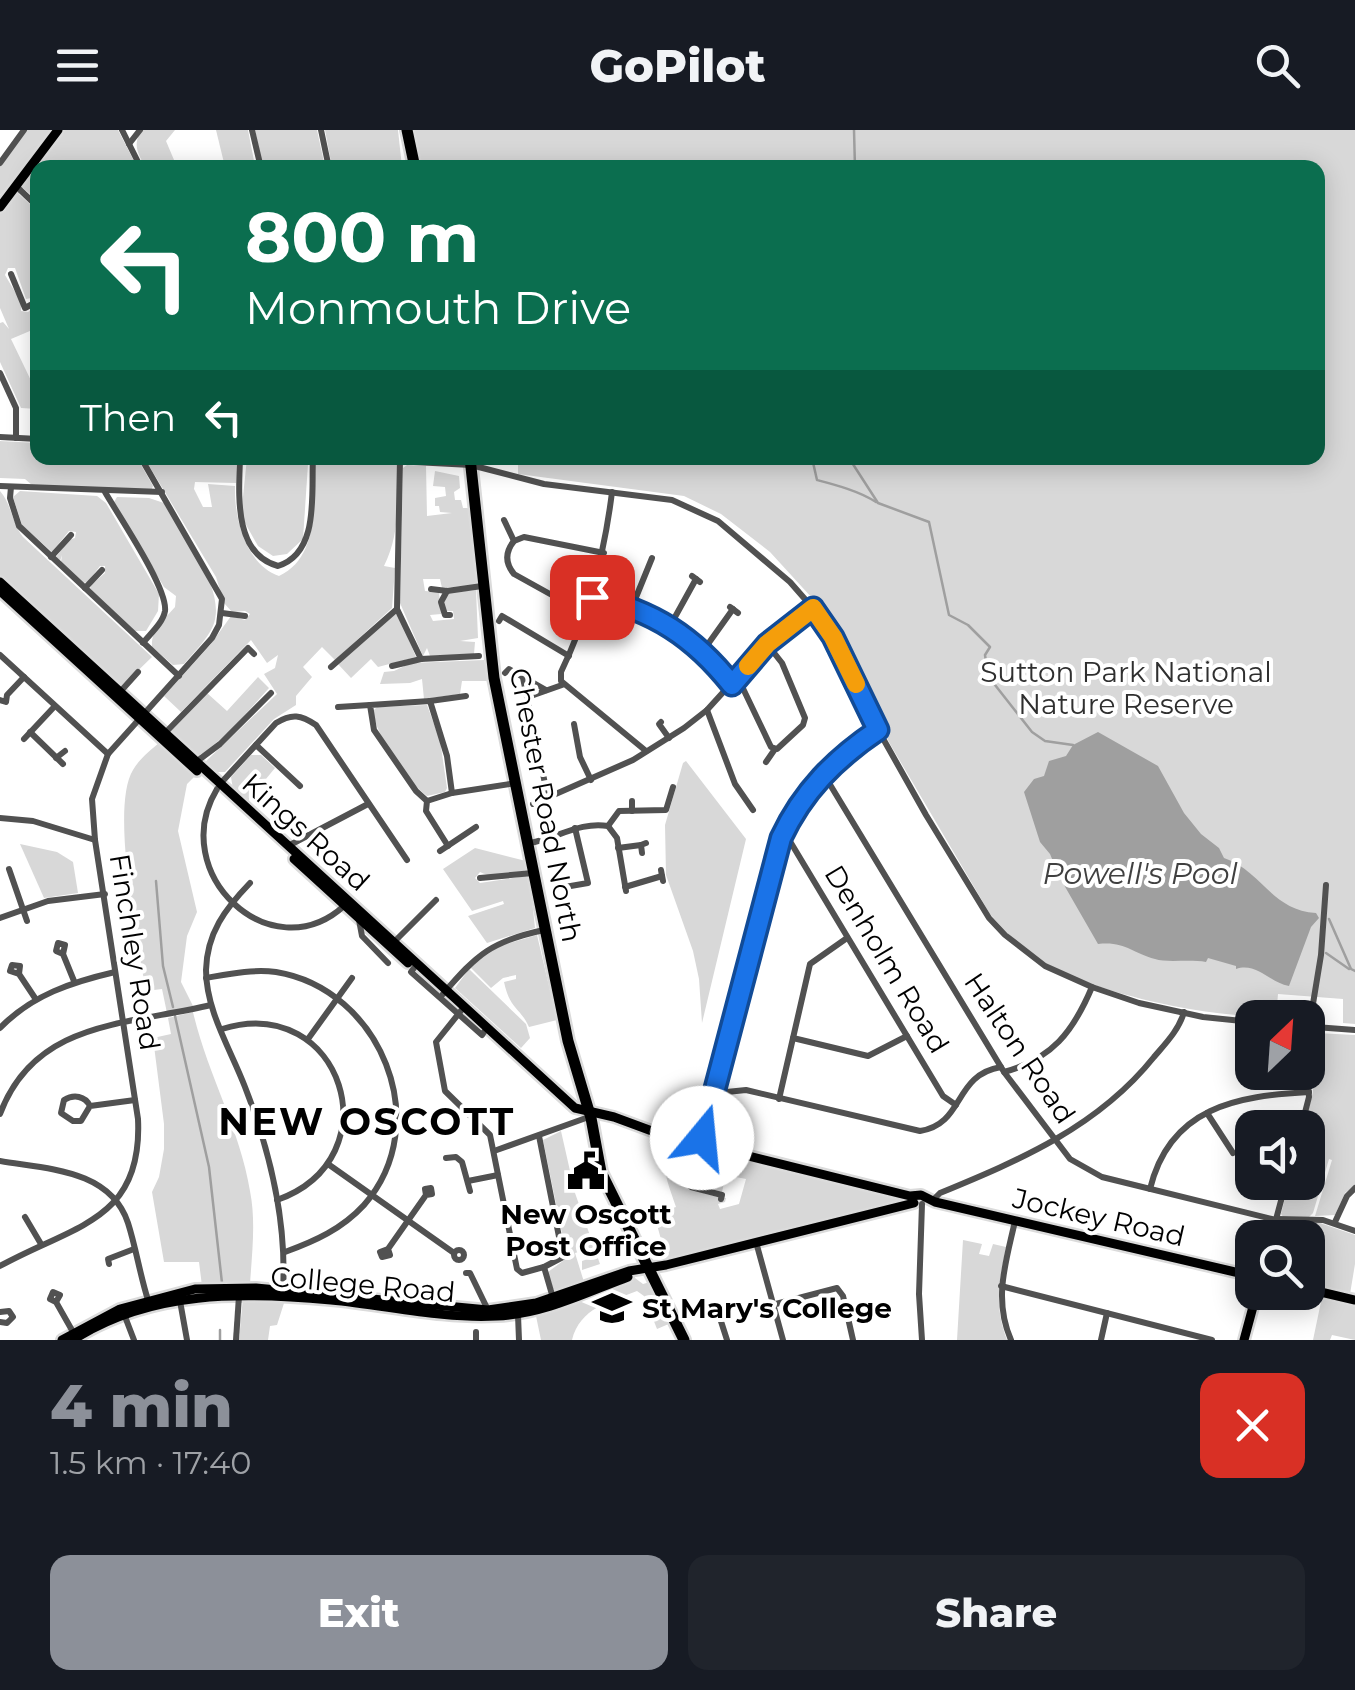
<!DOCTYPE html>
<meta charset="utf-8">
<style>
body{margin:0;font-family:Montserrat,sans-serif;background:#20242c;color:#f1f3f6;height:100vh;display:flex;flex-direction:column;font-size:38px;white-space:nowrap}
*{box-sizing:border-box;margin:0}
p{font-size:32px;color:#9ea1a6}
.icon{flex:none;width:55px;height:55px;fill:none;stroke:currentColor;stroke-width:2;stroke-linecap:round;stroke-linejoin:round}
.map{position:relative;height:1210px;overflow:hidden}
.details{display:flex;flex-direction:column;background:#171b24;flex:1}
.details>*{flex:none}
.banner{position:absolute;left:30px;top:30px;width:1295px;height:305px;border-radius:20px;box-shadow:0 5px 25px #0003;background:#0b6e4f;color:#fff;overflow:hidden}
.needle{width:65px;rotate:25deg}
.controls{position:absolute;left:1235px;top:870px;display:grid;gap:20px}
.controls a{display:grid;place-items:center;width:90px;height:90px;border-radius:20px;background:#171b24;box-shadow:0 5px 25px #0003;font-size:50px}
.pin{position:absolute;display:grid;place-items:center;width:85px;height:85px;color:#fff;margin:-42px;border-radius:20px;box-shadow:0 5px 15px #0006}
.me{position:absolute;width:110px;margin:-55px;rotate:17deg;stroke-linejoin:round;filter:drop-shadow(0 0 8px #0008)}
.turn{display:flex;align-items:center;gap:35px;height:210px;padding:0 50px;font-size:45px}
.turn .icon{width:130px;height:130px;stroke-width:2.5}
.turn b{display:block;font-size:70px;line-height:85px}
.then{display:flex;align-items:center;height:95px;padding:0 50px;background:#0003;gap:20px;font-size:38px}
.round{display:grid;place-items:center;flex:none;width:105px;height:105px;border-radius:20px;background:#20242c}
.summary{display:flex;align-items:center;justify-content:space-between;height:170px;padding:0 50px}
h1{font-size:60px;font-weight:800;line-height:75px;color:#8c9099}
.primary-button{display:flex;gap:20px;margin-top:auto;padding:20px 50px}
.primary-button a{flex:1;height:115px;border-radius:20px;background:#8c9099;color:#fff;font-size:40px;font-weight:800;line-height:115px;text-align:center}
.primary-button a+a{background:#20242c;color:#f1f3f6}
header{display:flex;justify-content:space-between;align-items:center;height:130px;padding:0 50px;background:#171b24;font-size:45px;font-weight:800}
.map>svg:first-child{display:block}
</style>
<header><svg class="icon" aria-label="menu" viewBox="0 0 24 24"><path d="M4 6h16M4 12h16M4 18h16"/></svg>GoPilot<svg class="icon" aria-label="search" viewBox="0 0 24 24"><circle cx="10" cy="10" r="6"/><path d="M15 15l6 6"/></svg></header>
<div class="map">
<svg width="1355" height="1210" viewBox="0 0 1355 1210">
<rect width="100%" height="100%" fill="#fff"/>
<g fill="#d8d8d8">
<path d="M27,0h29l-42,54 -14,11v-30z"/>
<path d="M64,0h54l19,37 -99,1 -1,32 -14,-12v-5z"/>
<path d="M142,0h33l-9,11 11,26h-32c-7,-14 -13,-23 -3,-37z"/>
<path d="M216,0h32l7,36 -30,1z"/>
<path d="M255,0h62l8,37h-30l-4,-6 -6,1v5h-22z"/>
<path d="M325,0h73l4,37h-70z"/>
<path d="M411,0h944v894l-12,-1v-24l-65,-5 -2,23c-70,0 -182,-22 -241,-60 -17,-12 -32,-28 -45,-43l-100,-170 -67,-134 -53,-58 -49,-38 -37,-18 -166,-22v-16h800v-290h-900z"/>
<path d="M19,64l18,17v86l-11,2 -11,-31h-7l-3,7 16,27v9l7,1 9,-7v23l-26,11 26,54v16l-16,-1 -21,-46v-39l3,-1 6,7 -9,-21v-94l14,-19z"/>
<path d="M0,311l37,2 1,15h99l16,28 -2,5 -119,-6 -7,-6 -25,-1z"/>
<path d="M236,328v25l-41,-1 -1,7 9,18h9l-4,-23 27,2c-1,31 10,78 44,90 41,-19 34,-74 36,-112l5,-5 77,3c0,37 4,70 -13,104l11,2 -3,40 -57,52 -13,-13 -19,20 9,10 -16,19v9l-22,14 -49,53h-11l-10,-9 73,-69 -13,-20 11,-6 3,-13 -11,8 -16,-23 -70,72 -17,-16 47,-52 20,-28 14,4 5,-6 -5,-3 -13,1 -8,-9 -8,-26 -71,-118z"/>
<path d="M247,328l56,1 5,5 -5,75 -16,15 -14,2 -15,-10 -17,-30z"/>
<path d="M407,335l19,1 1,50 25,-3 -12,-1 -1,-6h-4v-8l11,-2 -1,-9 -12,-1 2,-15 24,5 1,12 -6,4 1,8h6l2,8h5l9,77 -35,3 -2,-9h-17l2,12 14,1 2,22 -11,1 3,6 21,-2 -1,-8h-7l-4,-7 3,-11 31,-3 2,48 -18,3 15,1 -1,12 -44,2 -3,-8 -4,8 -23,-53 3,-135z"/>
<path d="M0,361c11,12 12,32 23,46l129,120 -31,30 -121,-110z"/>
<path d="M20,361l77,5 9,7 53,91 -1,17 -12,20h-11l-45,-42 1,-4 14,-12v-7h-5l-12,16 -5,1 -22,-21 1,-7 -2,6 -4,-4 13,-17 6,-2 1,-6 -7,-1 -17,21 -30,-27 -9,-28z"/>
<path d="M117,367l32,1 15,5c18,31 64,87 49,123 -6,14 -20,27 -29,38l-11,1 -21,-18c-1,-19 12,-27 23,-40l1,-11 -12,-9 -50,-85z"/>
<path d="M395,484l4,2 17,41 -38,10 -7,-8 -20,19 -13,-14z"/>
<path d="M484,530l6,21h-28l-2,13 -36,5 -2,-20 -12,4 -30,1 4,-12 10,-1 17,-8z"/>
<path d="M258,547l11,11c-24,26 -42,50 -74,70l-26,-28 38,-37 20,18z"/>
<path d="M427,575l13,35 7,48 -2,4 -18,4c-20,-14 -52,-62 -54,-85l4,-4z"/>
<path d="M160,612l36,33 -9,9 -9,47 19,81 -10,24 -6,46 12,24 -26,7 -5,-24 -16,2c-8,-46 -36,-184 -13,-221 6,-11 18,-20 27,-28z"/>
<path d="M251,625h10l14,13 -28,34 -14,-13 -2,-12z"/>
<path d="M686,631l60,78 -44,184 -3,-44 -6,-28 -27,-76 -1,-50 18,-62z"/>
<path d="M20,714l37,8 16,10 5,31 -34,5z"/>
<path d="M475,718l51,13 2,9c-15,3 -36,9 -48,2l-5,6 5,5 46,-7 4,5 5,47 -48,15 -19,-27 36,-12 -1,-3 -31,10 -29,-42z"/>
<path d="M537,805l20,85 -28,7c-9,-20 -19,-17 -25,-45l12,-3v-4l-13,3 -12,10 -20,-20 21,-20z"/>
<path d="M469,839l57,55 4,14 -9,10 -66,-60z"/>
<path d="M193,882c14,61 47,117 57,179 6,30 2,62 0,93l-48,2 -3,-24h-35l-12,-70 7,-15 5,-28v-25l-11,-86 18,-4 -3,-16z"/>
<path d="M1316,903l39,2v150l-10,8 -10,22 -20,1 17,-56 -3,-1 -16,54 -4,4 -25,1 -3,-4 8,-31 19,-1v-54l-4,-1 9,-35 -1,-38z"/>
<path d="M561,1001l14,62 25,71 -18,6v-9l12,-4 -2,-9 -17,5 9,29 -26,9 -5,-2 -5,-17 19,-14 -24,-118z"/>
<path d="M666,1008l27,6c-1,5 -4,9 -6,14 -14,32 19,37 39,40l-1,4 -7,2 2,5 19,-5 7,-25 -20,-4 -4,17 -32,-10 9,-35 205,52 -237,62 -13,-47 22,-7c-8,-24 -17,-44 -10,-69z"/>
<path d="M1282,1093h38l35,12v29l-5,30 -42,-10v-46l-32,-5z"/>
<path d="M963,1110l19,4 -3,10 10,2 4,-12 13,3c-7,35 -12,59 1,93h-50z"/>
<path d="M635,1148l8,6 7,-2 21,41 -14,6 -13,-33 -7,-5c-28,11 -57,17 -65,49h-31l-5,-24z"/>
<path d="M243,1167l42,3 -8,25 -7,1 -2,14h-29z"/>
<path d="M1322,1167l33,8v35l-23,-5 -2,5h-17z"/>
</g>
<path fill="#9f9f9f" d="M1098,602l60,34 26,47 17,21 18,14 5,10c38,13 47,52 92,55l3,5 -8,9 -22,59c-19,-3 -32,-24 -53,-17v-3l-28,-8 -2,4c-16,-3 -40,1 -51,-3 -23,-6 -30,-18 -57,-15l-38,-66 -10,-24 -10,-12 -16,-50 10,-13 10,-3 5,-15 17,-5 7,-11z"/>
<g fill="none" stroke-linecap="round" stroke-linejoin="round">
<g stroke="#9f9f9f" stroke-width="2.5">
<path d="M854,0l1,38"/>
<path d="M812,328l5,22c19,5 42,11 59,22"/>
<path d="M849,328l29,45 51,19 20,93 19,10 22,22 -5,8 3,21 44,56 13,9 28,4"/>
<path d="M156,751l7,85 10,41"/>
<path d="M1329,789l22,50 4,2"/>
<path d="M1326,823l23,16"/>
<path d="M175,886l34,151 13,116"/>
<path d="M220,1210v-10"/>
</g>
<g stroke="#dbdbdb" stroke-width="14">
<g id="major">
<path d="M0,77l58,-77"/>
<path d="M0,452l575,526 39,9 46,17 250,62 11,-1 14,7 317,74"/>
<path d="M0,461l197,180"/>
<path d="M294,729l114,104"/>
<path d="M1308,1159l47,11"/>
<path d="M62,1210l58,-31 75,-20 61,-1 232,22 48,-7 93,-32 37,-6 248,-62"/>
<path d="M73,1210c77,-50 170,-48 258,-40 55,5 110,19 166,16 46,-2 88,-23 131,-39"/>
<path d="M1244,1210l13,-48"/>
</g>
</g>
<g stroke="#dbdbdb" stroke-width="16">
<g id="highway">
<path d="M407,0l8,38"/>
<path d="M470,328l24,220 74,363 23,77 10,54 83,168"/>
</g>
</g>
<g stroke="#515151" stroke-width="6">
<path d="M122,0l19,38"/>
<path d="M252,0l9,38"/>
<path d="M321,0l8,38"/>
<path d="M129,14l11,-14"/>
<path d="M0,33l24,-33"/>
<path d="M16,56l22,21"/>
<path d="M11,144l14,34 13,-7"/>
<path d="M0,243l16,35v30"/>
<path d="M0,307l38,2"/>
<path d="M240,328c-1,35 -7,96 38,108 42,-13 33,-74 35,-108"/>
<path d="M338,328l133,7 73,19 128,16 46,21 72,61 35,40 47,97 54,96 63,103 16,17 40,31 47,21 47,16 64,14 49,5"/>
<path d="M0,356l162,6"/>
<path d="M11,357l-1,11 9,28 160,150"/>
<path d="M105,362c13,23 63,96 60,119 -2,12 -15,23 -22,32"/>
<path d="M612,362c-8,65 -23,122 -51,180v9l85,70"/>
<path d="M504,390l10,21"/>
<path d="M51,427l20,-22"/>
<path d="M692,446l8,6"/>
<path d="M85,458l17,-18"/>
<path d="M431,459l16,2 35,-5"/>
<path d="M447,461l-6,11 4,13h5"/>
<path d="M593,467c59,13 101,40 138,88"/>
<path d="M632,477l20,-49"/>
<path d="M730,477l8,6"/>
<path d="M222,483l23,3"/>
<path d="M586,484l-72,-40c-9,-11 -9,-22 0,-33l10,-4 80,16"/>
<path d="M499,491l3,-5 67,40"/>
<path d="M670,496l26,-47"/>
<path d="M703,521l30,-42"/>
<path d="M0,525l108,99"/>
<path d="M421,529l58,-3"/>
<path d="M392,536l29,-7 -24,-50"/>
<path d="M331,537l66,-58 3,-149"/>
<path d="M505,543l4,-4 37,21"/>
<path d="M523,548l25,120"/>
<path d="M738,548l33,69 6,2 26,-24 2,-7 -23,-55 -15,-19"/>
<path d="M120,562l18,-20"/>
<path d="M528,567l34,-12"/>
<path d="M0,570l6,2 1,-7 17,-18"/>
<path d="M430,571l36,-5"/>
<path d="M338,577l32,-2"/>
<path d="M707,580l28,74 18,26"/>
<path d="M661,592l-2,2 10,14"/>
<path d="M574,594l6,33 11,23"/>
<path d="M30,602l33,32"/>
<path d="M165,603l83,-85 6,6"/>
<path d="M24,609l30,-32"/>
<path d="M256,615l44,41"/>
<path d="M56,628l9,-7"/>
<path d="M196,632l24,-18 51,-51"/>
<path d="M766,632l9,-13"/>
<path d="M823,643l181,299 66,87 32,18 174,43"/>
<path d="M220,654l56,-61c16,-10 25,-8 40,2l91,135"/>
<path d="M217,659c-51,84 54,183 127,117"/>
<path d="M427,671l-11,-10 -42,-61 -4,-25 60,-4 17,55 5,37"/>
<path d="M632,671v10"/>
<path d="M533,674l100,-44 51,-32 23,-18 60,-66 46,-37"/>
<path d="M0,688l33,3 62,19"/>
<path d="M608,696l11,-15 47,-1 7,-23"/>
<path d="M785,703l158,263 13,9"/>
<path d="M529,713c27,-4 51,-22 79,-17l9,12 9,53"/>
<path d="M288,716l80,-42"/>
<path d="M448,716l-22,-35 1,-10 25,-8 64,-10"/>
<path d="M618,718l23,-3"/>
<path d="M440,721l36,-24"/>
<path d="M642,723l-1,-8 5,-2"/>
<path d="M9,739l18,52"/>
<path d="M661,740l2,11"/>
<path d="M480,748l53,-5"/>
<path d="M250,753c-25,26 -43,50 -44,87 0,41 25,80 39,117 25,64 42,134 38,204"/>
<path d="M625,757l37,-11"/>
<path d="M559,758l29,-5 -13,-55"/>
<path d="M0,788l48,-17 57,-7"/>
<path d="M359,790l3,16 26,27"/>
<path d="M394,812l42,-42"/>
<path d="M63,824l2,-9 -7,-2 -2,8 7,3 11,27"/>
<path d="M414,838l-3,4 71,63 2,-3"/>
<path d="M19,844l1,-8 -8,-1 -2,6 9,3 16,24"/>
<path d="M206,848c23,-4 46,-9 70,-6 104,17 160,151 88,233 -22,24 -49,36 -79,47"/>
<path d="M443,864c34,-40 49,-53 101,-64"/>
<path d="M464,877l-28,35 9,49 45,44 27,134 5,4 22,-6 9,31"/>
<path d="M1310,892l11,-67 5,-70"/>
<path d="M1315,897l40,3"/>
<path d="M0,898c32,-33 72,-46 115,-56"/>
<path d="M222,899c120,-37 173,129 55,171"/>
<path d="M793,908l75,18 39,-20"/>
<path d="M308,909l44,-61"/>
<path d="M1308,937l1,-34"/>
<path d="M1004,942c48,-13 69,-40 88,-85"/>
<path d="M717,963l29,-3 174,41c45,-7 33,-56 81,-64"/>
<path d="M779,969l31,-135 37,-26"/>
<path d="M90,976l-9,15h-8l-12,-8 3,-13c10,-6 21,-4 26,6l45,-6"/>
<path d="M1207,983l26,40"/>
<path d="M0,984c35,-94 128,-89 211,-109"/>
<path d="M1301,998l8,-31 -2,-25"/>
<path d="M539,1006l24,121 -19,10"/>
<path d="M696,1013l-9,40 4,4 31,8 -1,4"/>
<path d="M701,1014l16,-51 64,-255c22,-48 54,-79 97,-108"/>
<path d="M494,1021l92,-33"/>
<path d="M446,1028l10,-1 6,5 8,29"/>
<path d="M0,1031c46,8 110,8 128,62 8,25 12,52 20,77"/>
<path d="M328,1034l126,89"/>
<path d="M468,1051l30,-6"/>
<path d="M1150,1059c20,-82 87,-93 159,-97"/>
<path d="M932,1071l8,-8c80,-33 158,-66 214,-136 11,-13 25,-27 30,-45"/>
<path d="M922,1074l-3,90 3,46"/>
<path d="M25,1087l16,27"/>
<path d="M1277,1089l46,1 32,11"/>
<path d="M1335,1092l12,-26 8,-8"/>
<path d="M1271,1108l15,-56"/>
<path d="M756,1112l27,98"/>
<path d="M388,1119l-8,3 2,5 8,-2 -2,-6 38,-54 6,-1 -1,-6 -6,1 1,6"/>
<circle cx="459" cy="1125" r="5"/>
<path d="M109,1134l-1,-5 26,-10"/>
<path d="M0,1136c74,-41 143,-45 138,-147l-43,-279 -3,-41 16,-45 104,-116 7,-13 3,-26 -81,-141"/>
<path d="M466,1143h4l18,37"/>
<path d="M1001,1156l211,54"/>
<path d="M180,1171l7,39"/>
<path d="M56,1172l-6,-3 3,-7 7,3 -4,7 17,30"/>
<path d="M772,1175l65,-17 6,8 10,44"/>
<path d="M726,1178l-8,4 9,28"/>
<path d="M0,1182l9,-1 4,6 -6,6 -7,-1"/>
<path d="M124,1184l10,26"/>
<path d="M518,1185l1,25"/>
<path d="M476,1202v8"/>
<path d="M236,1210l3,-44"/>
<path d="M1011,1210c-18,-41 -5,-78 4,-119"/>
<path d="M1101,1210l6,-27"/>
</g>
<use href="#major" stroke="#000" stroke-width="9"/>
<use href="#highway" stroke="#000" stroke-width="11"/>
</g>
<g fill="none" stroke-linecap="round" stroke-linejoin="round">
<g stroke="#114b97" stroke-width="25">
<path id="route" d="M592,467c61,13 102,40 140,88l35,-41 46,-36 20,29 45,93c-43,29 -75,61 -97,108l-79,300"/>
</g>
<use href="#route" stroke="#1a73e8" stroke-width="18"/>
<path stroke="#f59e0b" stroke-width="18" d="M748,536l19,-22 46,-36 20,29 23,47"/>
</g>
<defs>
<g id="civic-bare" transform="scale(3)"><path d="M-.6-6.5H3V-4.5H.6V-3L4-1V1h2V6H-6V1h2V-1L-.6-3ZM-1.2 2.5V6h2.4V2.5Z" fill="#000" stroke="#fff" stroke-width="2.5" paint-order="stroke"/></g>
<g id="university-bare" transform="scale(3)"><path d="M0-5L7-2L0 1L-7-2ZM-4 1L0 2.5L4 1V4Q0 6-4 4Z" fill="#000" stroke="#fff" stroke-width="2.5" paint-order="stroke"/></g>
</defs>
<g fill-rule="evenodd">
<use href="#civic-bare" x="586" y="1041"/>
<use href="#university-bare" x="612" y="1178"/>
</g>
<g text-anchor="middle" stroke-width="8" stroke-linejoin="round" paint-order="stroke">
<g font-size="28" fill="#2f2f2f" stroke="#fff">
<text x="1126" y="552">Sutton Park National<tspan x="1126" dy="32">Nature Reserve</tspan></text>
</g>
<g font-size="28" fill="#000" stroke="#fff">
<text transform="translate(546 675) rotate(79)" y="10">Chester Road North</text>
<text transform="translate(306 702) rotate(42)" y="10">Kings Road</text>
<text transform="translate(135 822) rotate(81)" y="10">Finchley Road</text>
<text transform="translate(887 829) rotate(59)" y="10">Denholm Road</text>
<text transform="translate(1020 918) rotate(56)" y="10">Halton Road</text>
<text transform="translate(1099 1087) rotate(13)" y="10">Jockey Road</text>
<text transform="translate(363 1154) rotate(5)" y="10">College Road</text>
</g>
<g font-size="28" font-weight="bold" fill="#000" stroke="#fff">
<text x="586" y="1094">New Oscott<tspan x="586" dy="32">Post Office</tspan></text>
<text x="642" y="1188" text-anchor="start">St Mary's College</text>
</g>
<g font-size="30" font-style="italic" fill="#404040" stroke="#fff">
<text x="1140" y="754">Powell's Pool</text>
</g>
<g font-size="38" font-weight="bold" letter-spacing="2.5" fill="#000" stroke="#fff">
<text x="367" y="1005">NEW OSCOTT</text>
</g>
</g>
</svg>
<div class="controls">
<a><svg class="needle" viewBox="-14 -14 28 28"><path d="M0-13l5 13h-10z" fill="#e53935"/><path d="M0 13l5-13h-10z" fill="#9ea1a6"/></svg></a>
<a><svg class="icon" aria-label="sound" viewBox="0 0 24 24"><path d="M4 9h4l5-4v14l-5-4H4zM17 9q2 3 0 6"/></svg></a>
<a><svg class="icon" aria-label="search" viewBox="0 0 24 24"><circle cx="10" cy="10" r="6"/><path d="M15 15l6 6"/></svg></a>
</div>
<div class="pin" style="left:592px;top:467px;background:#d93025"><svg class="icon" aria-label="arrive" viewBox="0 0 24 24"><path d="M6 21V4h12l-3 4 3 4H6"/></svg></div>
<svg class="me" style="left:702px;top:1008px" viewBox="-20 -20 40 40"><circle r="19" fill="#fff"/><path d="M0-13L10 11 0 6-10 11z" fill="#1a73e8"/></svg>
<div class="banner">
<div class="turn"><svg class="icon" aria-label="left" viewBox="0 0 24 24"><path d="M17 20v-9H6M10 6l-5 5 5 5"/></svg><div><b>800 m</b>Monmouth Drive</div></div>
<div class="then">Then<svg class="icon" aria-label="left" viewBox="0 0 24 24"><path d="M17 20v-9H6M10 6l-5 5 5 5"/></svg></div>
</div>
</div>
<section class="details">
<div class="summary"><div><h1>4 min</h1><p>1.5 km · 17:40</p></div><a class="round" style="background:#d93025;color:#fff"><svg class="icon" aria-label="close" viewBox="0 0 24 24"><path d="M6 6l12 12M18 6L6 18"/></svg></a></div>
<div class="primary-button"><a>Exit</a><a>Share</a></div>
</section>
